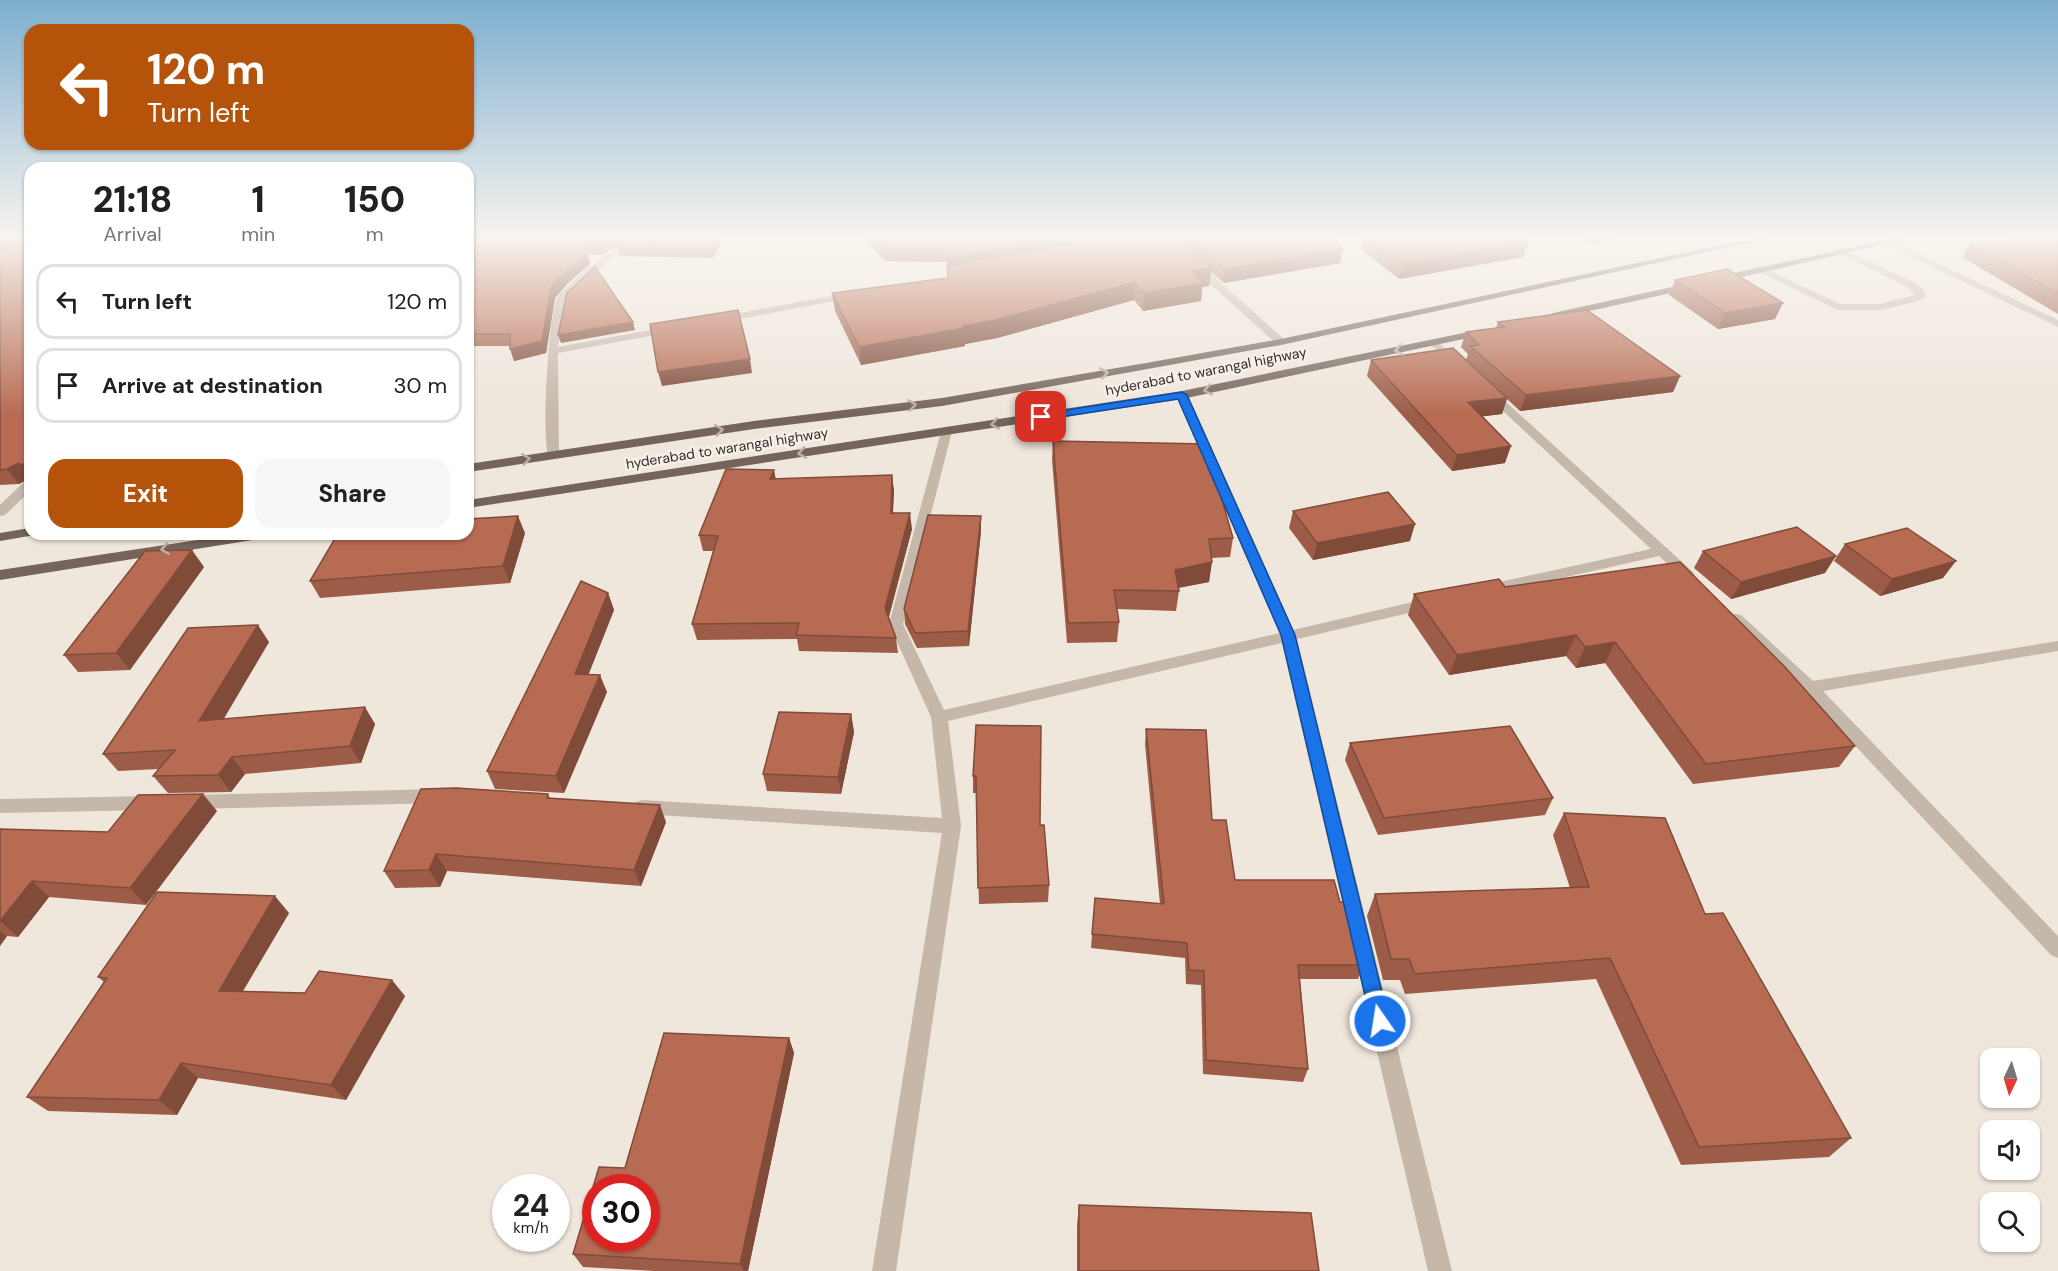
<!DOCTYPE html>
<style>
body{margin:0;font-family:"DM Sans",sans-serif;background:#f6f6f6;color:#202124;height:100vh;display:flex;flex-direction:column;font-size:22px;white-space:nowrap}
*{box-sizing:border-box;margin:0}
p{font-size:20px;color:#757577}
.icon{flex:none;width:33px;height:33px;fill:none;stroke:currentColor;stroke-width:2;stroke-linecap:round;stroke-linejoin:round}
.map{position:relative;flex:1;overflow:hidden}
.sheet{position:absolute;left:24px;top:162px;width:450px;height:378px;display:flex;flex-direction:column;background:#fff;border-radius:18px;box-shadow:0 2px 4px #0004}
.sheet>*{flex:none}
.top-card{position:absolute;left:24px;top:24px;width:450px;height:126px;border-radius:18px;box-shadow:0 2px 4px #0004;background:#b45309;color:#fff;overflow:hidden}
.needle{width:39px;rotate:184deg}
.buttons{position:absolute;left:1980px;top:1048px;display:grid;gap:12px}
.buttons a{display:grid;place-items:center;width:60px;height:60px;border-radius:12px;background:#fff;box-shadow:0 2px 4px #0004;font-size:30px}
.speed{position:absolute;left:492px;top:1174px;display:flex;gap:12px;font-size:30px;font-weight:700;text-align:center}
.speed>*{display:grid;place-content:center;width:78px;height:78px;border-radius:50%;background:#fff;box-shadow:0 2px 4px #0004;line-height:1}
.speed small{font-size:15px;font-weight:400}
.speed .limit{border:9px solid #d22;background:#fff;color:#111}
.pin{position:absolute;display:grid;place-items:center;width:51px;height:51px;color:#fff;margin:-26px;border-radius:12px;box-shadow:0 3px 9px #0006}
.me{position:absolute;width:66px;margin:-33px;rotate:347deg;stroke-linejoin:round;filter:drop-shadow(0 0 4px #0008)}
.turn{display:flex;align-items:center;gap:21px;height:126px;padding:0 24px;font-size:27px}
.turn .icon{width:78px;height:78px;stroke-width:2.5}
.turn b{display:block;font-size:42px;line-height:51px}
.eta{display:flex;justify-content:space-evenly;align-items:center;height:102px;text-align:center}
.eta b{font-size:36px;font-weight:800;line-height:42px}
.cta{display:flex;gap:12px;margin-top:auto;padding:12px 24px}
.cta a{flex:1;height:69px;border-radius:18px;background:#b45309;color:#fff;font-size:24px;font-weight:800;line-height:69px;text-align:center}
.cta a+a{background:#f6f6f6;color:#202124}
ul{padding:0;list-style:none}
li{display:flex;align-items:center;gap:18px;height:75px;margin:0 12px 9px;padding:0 12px;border:3px solid #e0e0e0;border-radius:18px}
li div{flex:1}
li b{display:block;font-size:22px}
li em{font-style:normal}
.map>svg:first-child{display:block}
</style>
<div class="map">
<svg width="2058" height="1271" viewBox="0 0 2058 1271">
<rect width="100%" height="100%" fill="#efe6dc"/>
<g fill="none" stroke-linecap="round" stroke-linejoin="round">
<path fill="#c5b7aa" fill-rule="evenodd" d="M1838,250h6l70,32 9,7 3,8 -11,5 -35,8h-42l-83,-40 9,-2 76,36h40l35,-9 -9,-9 -68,-32z"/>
<g fill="#c5b7aa" fill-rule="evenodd">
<path d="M631,238h11l-30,20 -45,42 -9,47 114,-21 5,3 -5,3 -114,21 1,102 -2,3h-8c-8,-17 -1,-141 8,-159 7,-15 59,-52 74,-61z"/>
<path d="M1887,239l171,81v7l-174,-83 -2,-2z"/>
<path d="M1192,264h8l85,76v4h-8l-85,-76z"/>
<path d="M852,292l4,1v4l-137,26 -5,-3 5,-3z"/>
<path d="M1435,340l27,22v4h-8l-23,-21 -1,-2z"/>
<path d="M1491,390l4,2 198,180 2,3 -2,3h-10l-24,-22 -173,39 -5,-2 -2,-3 7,-5 165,-36 -164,-153 -2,-2z"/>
<path d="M1182,391l6,4 105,235 137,-32 7,5 -7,5 -133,31 155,632h-24l-146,-628 -334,78 13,105 -65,445h-24l70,-438 -300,-19 -6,-2 -3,-5 3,-5 6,-2 300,18 -11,-101 -42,-93 53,-196 4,-1 6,4 -49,193 41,86 336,-77 -104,-238z"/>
<path d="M30,480v11l-25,24 -5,1v-11l25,-24z"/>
<path d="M1736,614l5,1 72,66 245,-40v10l-235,40 235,245v22l-7,-3 -247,-264 -73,-68 -2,-4 2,-4z"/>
<path d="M438,789l6,2 3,5 -3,5 -6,2 -249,6 -6,-2 -3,-5 3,-5 6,-2z"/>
<path d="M150,796l6,2 3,5 -3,5 -6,2 -150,3v-14z"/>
</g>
<g fill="#74645b" fill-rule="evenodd">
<path d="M1754,238h17l-490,107 -339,61 -188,23 -286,43v-8l286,-43 188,-23 204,-35 135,-24z"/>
<path d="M1895,238h17l-192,44 -5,-3 5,-3z"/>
<path d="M1690,283l5,3 -1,2 -141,31 -5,-3 5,-3z"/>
<path d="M1483,329l4,1v4l-305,65 -714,109v-8l714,-109z"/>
<path d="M30,528v6l5,1 -35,6v-8z"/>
<path d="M237,534h35l-7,4 -265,42v-10z"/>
</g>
</g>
<g fill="#9d5c47">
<path d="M0,238h30v240l-11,6 -19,1z"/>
<path d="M468,238h256l-11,20 -94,-2 -2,-11 -15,10h-15l3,9 -22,19 -13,15 -9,55 -32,8 -4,-15h-42z"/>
<path d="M863,238h467l13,11 -3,14 -116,20 -13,-11 -2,14 -7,1 -1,14 -58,10 -9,-11 -137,38 -32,6v2l-104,19 -26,-54 -3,-18 116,-15 -1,-16 -62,-1z"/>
<path d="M1364,238h163l-4,19 -124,22 -38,-30z"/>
<path d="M1581,238h45l-35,6z"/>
<path d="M2058,238v76l-96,-57 8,-14z"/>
<path d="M1675,280l100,39 -57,10 -49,-34z"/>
<path d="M1498,322l182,54 -7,16 -153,19 -13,-12 -5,15 -20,2 23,47 -53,8 -85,-95 4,-16h95l2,-6 -7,-7 5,-15 30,-4z"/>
<path d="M1053,441l180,97 -3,19 -18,1 -3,24 -31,6 1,3 -3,20 -59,-2 2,13 -2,20 -50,1 -15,-183z"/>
<path d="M775,479l119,11 -1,23 19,16 -23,88 7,21 2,15 -99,-2 -2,-12 -100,1 -5,-16 21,-73h-10l-4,-16z"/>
<path d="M1293,511l117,30 -97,19 -24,-32z"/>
<path d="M981,531l-12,115 -52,2 -12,-24 -1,-15z"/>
<path d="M525,533l-15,50 -190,15 -10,-17z"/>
<path d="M1845,544l98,34 -63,18 -46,-35z"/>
<path d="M1703,551l122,22 -94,26 -37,-31z"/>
<path d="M204,567l-74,103 -52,2 -14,-17z"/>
<path d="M1505,587l350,159 -16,21 -146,17 -88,-121 -29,5 -10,-12 -117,19 -41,-60 6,-21z"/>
<path d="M608,593l6,17 -26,65 19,17 -43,101 -69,-4 -8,-18z"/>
<path d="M269,642l-46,77 152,5 -14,39 -116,11 -14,18 -63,1 -15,-17 6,-7 -41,2 -15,-17z"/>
<path d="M851,714l3,18 -13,62 -74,-3 -4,-17z"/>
<path d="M976,725l64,100 9,60 -1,17 -69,2 -3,-111h-3v-17z"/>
<path d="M1146,729l66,91 23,60 105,22 24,63 -6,14h-58l8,90 -5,13 -100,-8 -2,-89 -15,-1 -1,-26 -94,-10 4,-50 65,6 -15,-160z"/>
<path d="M1350,743l203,55 -8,17 -167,20 -33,-75z"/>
<path d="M548,794l2,4 116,24 -25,64 -194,-15 -7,16 -45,1 -11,-17z"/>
<path d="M217,811l-71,94 -97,-8 -31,40 -11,-1 -7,10v-117l108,3z"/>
<path d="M1564,813l141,101 146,224 -22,19 -148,8 -85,-186 -191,15 -5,-14h-17l-16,-64 8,-22 195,-6 -17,-53z"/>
<path d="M289,913l-46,78 162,5 -59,104 -148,-22 -21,37 -129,-4 -21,-14 77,-115 -6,-5z"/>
<path d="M789,1038l5,15 -46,218h-93l-72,-4 -10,-13 52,-86z"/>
<path d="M1079,1205l240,66h-242v-46z"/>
</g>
<g fill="#804b39">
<path d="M7,238h21l-28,21v-18z"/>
<path d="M609,238h18l-25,17 -3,-11z"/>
<path d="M716,238h8l-11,20 -2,-11z"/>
<path d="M1064,238h76l-192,35 -1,-14z"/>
<path d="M1593,238h33l-35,6z"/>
<path d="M1528,242l-5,15 -124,22 4,-15z"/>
<path d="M1343,249l-3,14 -116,20 1,-14z"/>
<path d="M587,253l3,11 -22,19 -13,15 -9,55 -32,8 -4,-12 41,-62 14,-15z"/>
<path d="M1211,268l-2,18 -7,1 -1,14 -58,10 1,-18 47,-22z"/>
<path d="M1135,282l-1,18 -137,38 -32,6v2l-104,19 -2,-18 104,-21z"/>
<path d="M1783,303l-8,16 -57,10 7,-16z"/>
<path d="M633,322l2,8 -74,13 -3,-8z"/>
<path d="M750,359l2,14 -90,13 -4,-14z"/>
<path d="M1680,376l-7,16 -153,19 6,-16z"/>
<path d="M1507,398l-5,16 -39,5 5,-17z"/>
<path d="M1511,446l-6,17 -53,8 5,-16z"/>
<path d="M19,463l11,15 -11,6 -12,-15z"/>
<path d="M23,464l7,9v5l-9,-12z"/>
<path d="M774,470l3,15 -7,-6z"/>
<path d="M892,475l2,15 -2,38 -1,-15z"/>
<path d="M910,513l2,16 -25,94 -2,-15z"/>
<path d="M518,516l7,17 -15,50 -7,-17z"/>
<path d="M981,516v15l-12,115 -1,-15z"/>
<path d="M1415,524l-5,17 -97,19 4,-17z"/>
<path d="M192,550l12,17 -74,103 -14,-17z"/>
<path d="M1836,556l-11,17 -94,26 10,-17z"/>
<path d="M1956,561l-13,17 -63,18 12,-17z"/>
<path d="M1212,562l-3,20 -37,7 3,-19z"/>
<path d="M608,593l6,17 -32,81 -7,-17z"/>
<path d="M258,625l11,17 -57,97 -13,-18z"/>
<path d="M1576,635l-10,21 -117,19 8,-20z"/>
<path d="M1615,642l-10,21 -29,5 9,-21z"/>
<path d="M600,675l7,17 -43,101 -8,-17z"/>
<path d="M365,707l10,17 -14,39 -11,-17z"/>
<path d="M851,714l3,18 -13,62 -3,-17z"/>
<path d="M232,757l13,17 -14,18 -13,-17z"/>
<path d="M203,794l14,17 -71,94 -16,-17z"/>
<path d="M660,805l6,17 -25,64 -7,-16z"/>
<path d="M436,854l11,17 -7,16 -11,-17z"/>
<path d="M32,881l17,16 -31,40 -18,-16z"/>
<path d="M275,896l14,17 -55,93 -15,-15z"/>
<path d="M0,931l7,5 -7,10z"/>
<path d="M392,980l13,16 -59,104 -15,-15z"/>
<path d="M789,1038l5,15 -46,218h-4l-4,-7z"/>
<path d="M181,1063l17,15 -21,37 -18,-15z"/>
</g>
<g fill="#b76b52" stroke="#804b39" stroke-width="1.5" fill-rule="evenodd">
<path d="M0,238h7l-7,3z"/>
<path d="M23,238h7v225l-7,1 -2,2 -2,-3 -12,6 -7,1v-218l23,-12z"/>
<path d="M468,238h141l-10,6h-19l7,9 -22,19 -14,15 -9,54 -32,8v-15h-42z"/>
<path d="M627,238h89l-5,9 -95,-2z"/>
<path d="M875,238h189l-117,21 -1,-11 -62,-1z"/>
<path d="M1103,238h73l35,30 -20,3 12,12 -59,10 -9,-11 -139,38 -33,6 1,2 -105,19 -27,-54 116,-15 -1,-12z"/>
<path d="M1189,238h141l13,11 -118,20z"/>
<path d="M1368,238h159l1,4 -125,22z"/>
<path d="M2035,238h23v56l-88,-51z"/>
<path d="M595,267l38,55 -75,13 9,-42z"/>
<path d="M1727,269l56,34 -58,10 -50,-33z"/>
<path d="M738,310l12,49 -92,13 -8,-48z"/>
<path d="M1587,310l93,66 -154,19 -56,-49 9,-1 -13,-13 38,-5 -6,-5z"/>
<path d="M1453,348l54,50 -39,4 43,44 -54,9 -86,-95z"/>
<path d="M1053,441l153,3 27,94 -24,1 3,23 -37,8 4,21 -65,-1 5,32 -51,1z"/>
<path d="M726,469l48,1 -4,9 122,-4 -1,38h19l-25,95 11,30 -100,-3 3,-12 -107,1 26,-88 -19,-1z"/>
<path d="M1388,492l27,32 -98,19 -24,-32z"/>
<path d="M928,515l53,1 -13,115 -53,2 -11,-24z"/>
<path d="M518,516l-15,50 -193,15 27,-46 22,-1h109v-15z"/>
<path d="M1797,527l39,29 -95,26 -38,-31z"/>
<path d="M1907,528l49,33 -64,18 -47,-35z"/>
<path d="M192,550l-76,103 -52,2 81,-104z"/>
<path d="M1680,562l105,105 70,79 -149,18 -91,-122 -30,5 -9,-12 -119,20 -43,-61 85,-15 6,8z"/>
<path d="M581,581l27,12 -33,81 25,1 -44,101 -69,-5z"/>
<path d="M258,625l-59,96 166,-14 -15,39 -118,11 -14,18 -65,1 22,-26 -72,4 85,-126z"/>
<path d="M779,712l72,2 -13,63 -75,-3z"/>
<path d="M976,725l65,1 -1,99h4l5,60 -71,3 -2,-112h-3z"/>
<path d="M1510,726l43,72 -169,20 -34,-75z"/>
<path d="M1146,729l60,1 6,90h14l9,60h99l6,22h8l16,63h-66l10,104 -102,-9 -2,-89 -15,-1 -2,-27 -95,-9 3,-36 69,6z"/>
<path d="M456,788l92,6 -1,4 113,7 -26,65 -198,-16 -7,16 -45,1 37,-82z"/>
<path d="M203,794l-73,94 -98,-7 -32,40v-92l108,3 30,-37z"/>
<path d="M1564,813l101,5 40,96 18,-1 128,225 -152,9 -89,-189 -195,16 -6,-15h-18l-16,-65 214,-7z"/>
<path d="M157,892l118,4 -56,95 86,2 14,-22 73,9 -61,105 -150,-22 -22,37 -132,-3 80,-119 -9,-1z"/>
<path d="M664,1033l125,5 -49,226 -167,-10 26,-87 26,1zM596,1188h50v51h-50z"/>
<path d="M1079,1205l232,8 8,58h-240z"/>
</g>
<defs><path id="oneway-chevron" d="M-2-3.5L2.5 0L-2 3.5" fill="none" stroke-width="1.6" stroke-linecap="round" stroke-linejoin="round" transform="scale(1.5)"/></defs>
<g stroke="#bcb1a9">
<use href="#oneway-chevron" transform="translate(1399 350) rotate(169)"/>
<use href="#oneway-chevron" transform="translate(1104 373) rotate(-10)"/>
<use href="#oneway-chevron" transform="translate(1208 390) rotate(168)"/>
<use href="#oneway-chevron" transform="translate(912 405) rotate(-7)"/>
<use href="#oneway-chevron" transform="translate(995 424) rotate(171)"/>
<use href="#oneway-chevron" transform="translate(719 430) rotate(-9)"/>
<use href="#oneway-chevron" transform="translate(802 453) rotate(171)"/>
<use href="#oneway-chevron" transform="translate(526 459) rotate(-8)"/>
<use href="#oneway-chevron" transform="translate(165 549) rotate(171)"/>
</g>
<linearGradient id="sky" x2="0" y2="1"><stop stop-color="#7eafce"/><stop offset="0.57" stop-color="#f8f4ef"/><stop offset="1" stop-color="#f8f4ef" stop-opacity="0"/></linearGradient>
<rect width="2058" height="416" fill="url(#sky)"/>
<path fill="#1a73e8" stroke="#114b97" stroke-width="1.5" d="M1182,392l5,3 108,240 94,386 -2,6 -7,3 -7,-3 -2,-6 -90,-386 -103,-236 -137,21 -6,-3 6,-3z"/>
<g text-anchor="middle" stroke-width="5" stroke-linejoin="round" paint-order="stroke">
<g font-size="14" fill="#342c29" stroke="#f7f0e8">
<text transform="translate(1206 371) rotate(-11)" y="5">hyderabad to warangal highway</text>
<text transform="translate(727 448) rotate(-9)" y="5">hyderabad to warangal highway</text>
</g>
</g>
</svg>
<div class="buttons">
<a><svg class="needle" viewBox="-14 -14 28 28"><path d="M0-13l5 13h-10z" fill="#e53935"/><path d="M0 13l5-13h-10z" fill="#757577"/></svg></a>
<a><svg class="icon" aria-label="sound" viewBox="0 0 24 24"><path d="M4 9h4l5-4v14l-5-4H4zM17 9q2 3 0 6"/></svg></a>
<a><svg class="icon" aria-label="search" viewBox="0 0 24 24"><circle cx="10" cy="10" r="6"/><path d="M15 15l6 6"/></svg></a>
</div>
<div class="speed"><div>24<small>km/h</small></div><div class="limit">30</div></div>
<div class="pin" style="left:1041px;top:417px;background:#d93025"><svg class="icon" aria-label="arrive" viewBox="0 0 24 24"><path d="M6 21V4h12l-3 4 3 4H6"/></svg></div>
<svg class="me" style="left:1380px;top:1021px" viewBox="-20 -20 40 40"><circle r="17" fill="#1a73e8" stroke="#fff" stroke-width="3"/><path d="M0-11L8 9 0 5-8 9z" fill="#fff"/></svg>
<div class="top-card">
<div class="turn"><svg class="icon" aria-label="left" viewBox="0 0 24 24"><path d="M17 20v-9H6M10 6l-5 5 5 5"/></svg><div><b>120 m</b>Turn left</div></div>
</div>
<section class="sheet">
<div class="eta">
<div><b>21:18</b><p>Arrival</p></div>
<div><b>1</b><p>min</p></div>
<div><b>150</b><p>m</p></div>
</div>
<ul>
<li><svg class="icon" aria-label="left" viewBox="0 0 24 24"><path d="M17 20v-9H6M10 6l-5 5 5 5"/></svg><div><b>Turn left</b></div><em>120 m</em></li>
<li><svg class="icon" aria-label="arrive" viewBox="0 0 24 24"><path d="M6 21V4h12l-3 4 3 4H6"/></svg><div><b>Arrive at destination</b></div><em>30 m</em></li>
</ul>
<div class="cta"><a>Exit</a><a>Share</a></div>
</section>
</div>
